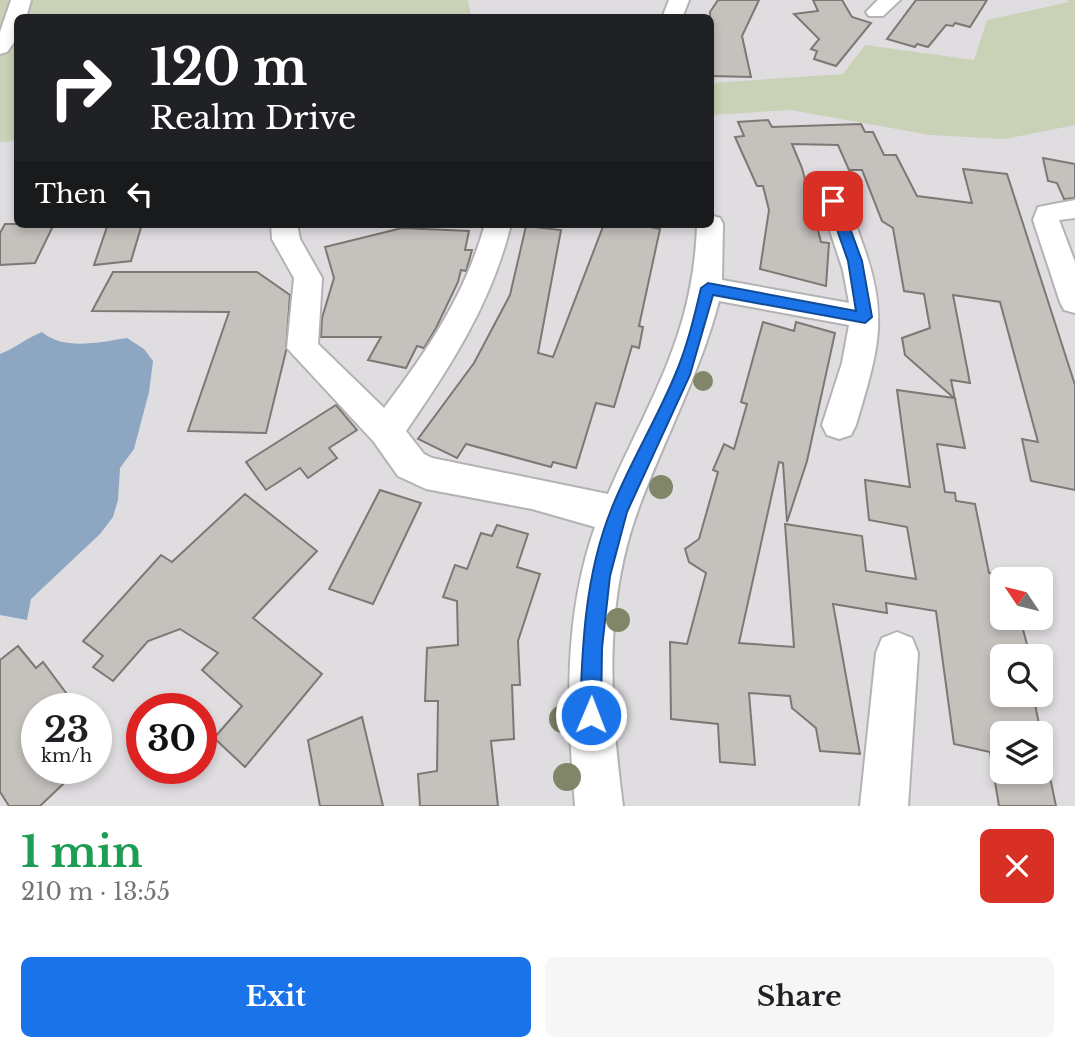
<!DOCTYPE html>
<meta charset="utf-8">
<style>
body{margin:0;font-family:"Libre Baskerville",serif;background:#f6f6f6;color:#202124;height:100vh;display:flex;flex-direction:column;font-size:26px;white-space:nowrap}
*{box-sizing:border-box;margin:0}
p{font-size:23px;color:#757577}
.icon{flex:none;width:38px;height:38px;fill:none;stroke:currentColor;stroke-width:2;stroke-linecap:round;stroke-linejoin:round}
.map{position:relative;height:806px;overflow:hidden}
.drawer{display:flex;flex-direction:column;background:#fff;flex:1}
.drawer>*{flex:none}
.top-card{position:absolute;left:14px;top:14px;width:700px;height:214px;border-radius:10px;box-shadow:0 4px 10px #0003;background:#202124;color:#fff;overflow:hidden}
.needle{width:46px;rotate:305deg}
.tools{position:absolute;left:990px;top:567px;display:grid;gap:14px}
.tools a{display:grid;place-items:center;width:63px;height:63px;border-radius:10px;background:#fff;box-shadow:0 4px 10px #0003;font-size:35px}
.speed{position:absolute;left:21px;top:693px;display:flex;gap:14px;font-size:35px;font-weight:700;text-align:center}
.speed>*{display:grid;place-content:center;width:91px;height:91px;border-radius:50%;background:#fff;box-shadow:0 4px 10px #0003;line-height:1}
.speed small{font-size:18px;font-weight:400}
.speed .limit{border:10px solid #d22;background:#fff;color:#111}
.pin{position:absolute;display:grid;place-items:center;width:60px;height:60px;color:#fff;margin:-30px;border-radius:14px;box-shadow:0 4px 10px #0006}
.me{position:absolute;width:77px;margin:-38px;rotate:1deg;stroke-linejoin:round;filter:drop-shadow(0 0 5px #0008)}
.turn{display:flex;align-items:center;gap:24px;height:147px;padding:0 21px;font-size:32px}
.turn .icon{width:91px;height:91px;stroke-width:2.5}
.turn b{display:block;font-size:49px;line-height:60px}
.then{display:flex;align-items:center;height:66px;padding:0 21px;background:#0003;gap:14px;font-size:26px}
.round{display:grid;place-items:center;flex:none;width:74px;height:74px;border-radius:10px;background:#f6f6f6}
.summary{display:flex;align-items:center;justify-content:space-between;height:119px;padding:0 21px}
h1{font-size:42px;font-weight:700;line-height:52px;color:#1e9e55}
.button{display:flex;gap:14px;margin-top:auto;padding:14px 21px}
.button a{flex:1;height:80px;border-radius:10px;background:#1a73e8;color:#fff;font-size:28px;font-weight:700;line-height:80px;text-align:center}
.button a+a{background:#f6f6f6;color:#202124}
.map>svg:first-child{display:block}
</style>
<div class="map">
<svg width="1075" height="806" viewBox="0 0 1075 806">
<rect width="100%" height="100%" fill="#e0dde1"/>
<g fill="#c9d2b6">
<path d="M0,0h468l3,17 -453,1 -1,123 -17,1z"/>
<path d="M1066,0h9v125l-70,14 -75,-4 -139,-25 -80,5v-32l132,-9 22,-29 109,15 13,-40 82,-18z"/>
</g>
<path fill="#8da6c1" d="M42,332c21,19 59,10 85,6l17,11 9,12 -4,31 -15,57 -14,19 -2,32 -5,17 -13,17 -69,65 -4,21 -27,-5v-261c16,-6 26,-16 42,-22z"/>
<g fill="#c5c1bd" stroke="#7c7874" stroke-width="2">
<path d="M718,0h41l-17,36 9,41 -41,-1v-64z"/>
<path d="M813,0h29l10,17 19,6 -35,43 -22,-7 3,-8 -6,-2 8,-10 -25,-25 24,-3z"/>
<path d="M916,0h71l-17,27 -15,-4 -2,3 -7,-1 -18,22 -11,-3 -2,3 -28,-8z"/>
<path d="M768,120l4,7 89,-3 4,8h8l11,23h12l21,41 55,7 -9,-34 44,5 68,211v105l-44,-9 -9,-42 16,3 -38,-140 -47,-7 17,88 -19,-3 14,68 -28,-4 8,48 10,1 1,8 19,3 14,69 15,1 2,5h-3v39h17l10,38h-27v39h30l8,38h-38v39h38v-38l15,72h-57l-9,-54 -36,-8 -18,-133 -50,-8 1,10 -54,-9 27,150 -40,-3 -4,-23 -24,-20 -2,-12 -41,-3 6,72 -35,-3 -2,-38 -47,-5 -1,-77 17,2 19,-71 -17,-11 -4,-13 14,-10 19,-67 -5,-2 11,-26 10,5 13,-45 -6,-2 22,-80 31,9 2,-9 39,11 -28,128 -20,61 -4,-59 -4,-1 -40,181 55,4 -9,-123 77,12 4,35 50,8 -9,-52 -38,-7 -4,-40 45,7 -13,-97 57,8 -49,-43 -3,-17 28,-10 -6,-34 -20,-3 -11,-63 -11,-7 -20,-51h-13l-11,-25 -46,-1 10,24 19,74 8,1 -3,43 -66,-17 9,-59 -6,-24h-6l-22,-49 9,-1 -6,-14z"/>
<path d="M1043,158l32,6v34l-11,1 -7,-16 -9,-2z"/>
<path d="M5,224h49l-19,39 -35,2v-32z"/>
<path d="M108,224h34l-11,37 -37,4z"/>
<path d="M604,224h31l25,5 -21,97 4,1 -4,21 -7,-2 -18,61 -18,-4 -20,65 -23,-6 -2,5 -85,-23 -9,14 -39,-19 56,-76 36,-68 16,-69 35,4 -23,123 15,4z"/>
<path d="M402,228l67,3 -4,19h7l-6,21 -5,-1 -3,12 -22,46 -12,20 -7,-2 -11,22 -38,-8 13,-23h-60l1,-19 12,-40 -9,-31z"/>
<path d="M113,272h144l33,23 -4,56 -20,82 -78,-2 41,-119 -137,-1z"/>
<path d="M336,405l21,25 -28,18 8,10 -29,20 -8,-10 -34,22 -20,-28z"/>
<path d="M380,490l41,13 -48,101 -44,-15z"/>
<path d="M245,494l72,57 -64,67 69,56 -77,93 -31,-29 28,-32 -40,-36 16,-17 -38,-24 -32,12 -35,40 -20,-14 10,-11 -20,-15 78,-86 11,7z"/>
<path d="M497,525l31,9 -11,33 23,7 -22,67 2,44h-8l2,54 -23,2 7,65h-78l-2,-32 19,-3 1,-70h-13l2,-53 31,-3 -1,-44 -14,-4 12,-32 12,4 14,-36 11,3z"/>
<path d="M18,646l18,22 7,-6 35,47h-41v59h43l-40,38h-31l-9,-14v-132z"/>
<path d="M362,717l21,89h-63l-12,-66z"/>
</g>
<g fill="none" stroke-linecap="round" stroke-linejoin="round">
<g stroke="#b5b2b6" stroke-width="4">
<g id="minor">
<path d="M11,0h20l-5,18h-8v19l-11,15 -7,2v-22z"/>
<path d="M669,0h20l-7,18h-20z"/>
<path d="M878,0h22l-17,16h-14l-3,-4z"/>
<path d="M833,193l9,2c10,15 15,34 21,50 27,74 14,108 -7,180l-5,10 -12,4 -12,-4 -5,-10 20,-62 7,-38 -130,-24c-19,73 -55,138 -81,209 -35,95 -28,198 -15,296h-48c-8,-94 -12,-189 20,-279l-63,-18 -106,-20 -28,-13 -24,-34 -87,-94 7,-70 -22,-39 -1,-15h26l3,15 22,39 -4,66 66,64c44,-58 81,-113 101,-184h26c-19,78 -60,142 -105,207l18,23 8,4 176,36c42,-96 86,-160 89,-270h13v-9l10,3 3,6 -1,56 127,23 -6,-33 -23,-69 4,-6z"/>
<path d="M1075,200v18l-16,2 16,42v51l-11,-3 -4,-8 -27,-82 5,-13z"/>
<path d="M897,632l15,6 6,15 -10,153h-48l16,-153 6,-15z"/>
</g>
</g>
<use href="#minor" fill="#fff" fill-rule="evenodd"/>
</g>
<g fill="#808667">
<circle cx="703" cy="381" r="10"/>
<circle cx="661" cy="487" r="12"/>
<circle cx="618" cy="620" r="12"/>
<circle cx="563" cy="719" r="14"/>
<circle cx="567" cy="777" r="14"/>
</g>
<path fill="#1a73e8" stroke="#114b97" stroke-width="2" d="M833,197l7,4 22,60 10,56 -7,6 -152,-28 -23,80 -63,137 -17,64 -8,72 -1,67 -3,7 -7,3 -8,-3 -3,-7c2,-69 5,-140 31,-205 18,-46 45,-89 64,-135 12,-28 19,-57 26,-87l7,-5 148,28 -8,-50 -21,-60z"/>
</svg>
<div class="tools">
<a><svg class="needle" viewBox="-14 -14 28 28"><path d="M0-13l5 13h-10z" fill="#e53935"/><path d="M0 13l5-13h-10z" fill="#757577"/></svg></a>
<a><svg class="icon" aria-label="search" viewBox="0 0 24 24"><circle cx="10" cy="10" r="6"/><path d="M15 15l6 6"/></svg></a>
<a><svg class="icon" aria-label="layers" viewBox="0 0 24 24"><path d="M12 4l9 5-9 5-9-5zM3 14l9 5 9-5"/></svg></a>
</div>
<div class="speed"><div>23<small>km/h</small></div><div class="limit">30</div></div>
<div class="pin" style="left:833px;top:201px;background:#d93025"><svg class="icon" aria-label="arrive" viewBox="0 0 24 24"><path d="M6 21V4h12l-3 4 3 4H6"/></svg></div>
<svg class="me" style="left:591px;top:715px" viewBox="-20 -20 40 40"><circle r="17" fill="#1a73e8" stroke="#fff" stroke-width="3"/><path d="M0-11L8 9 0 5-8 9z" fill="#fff"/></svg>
<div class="top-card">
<div class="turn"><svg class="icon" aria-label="right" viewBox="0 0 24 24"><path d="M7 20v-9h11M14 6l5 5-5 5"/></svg><div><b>120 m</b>Realm Drive</div></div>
<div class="then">Then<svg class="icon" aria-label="left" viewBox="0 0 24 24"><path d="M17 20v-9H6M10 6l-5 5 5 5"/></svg></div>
</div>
</div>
<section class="drawer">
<div class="summary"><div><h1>1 min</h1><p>210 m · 13:55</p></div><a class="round" style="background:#d93025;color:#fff"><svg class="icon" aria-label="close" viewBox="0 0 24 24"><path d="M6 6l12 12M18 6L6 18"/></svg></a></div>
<div class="button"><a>Exit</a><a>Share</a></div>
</section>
